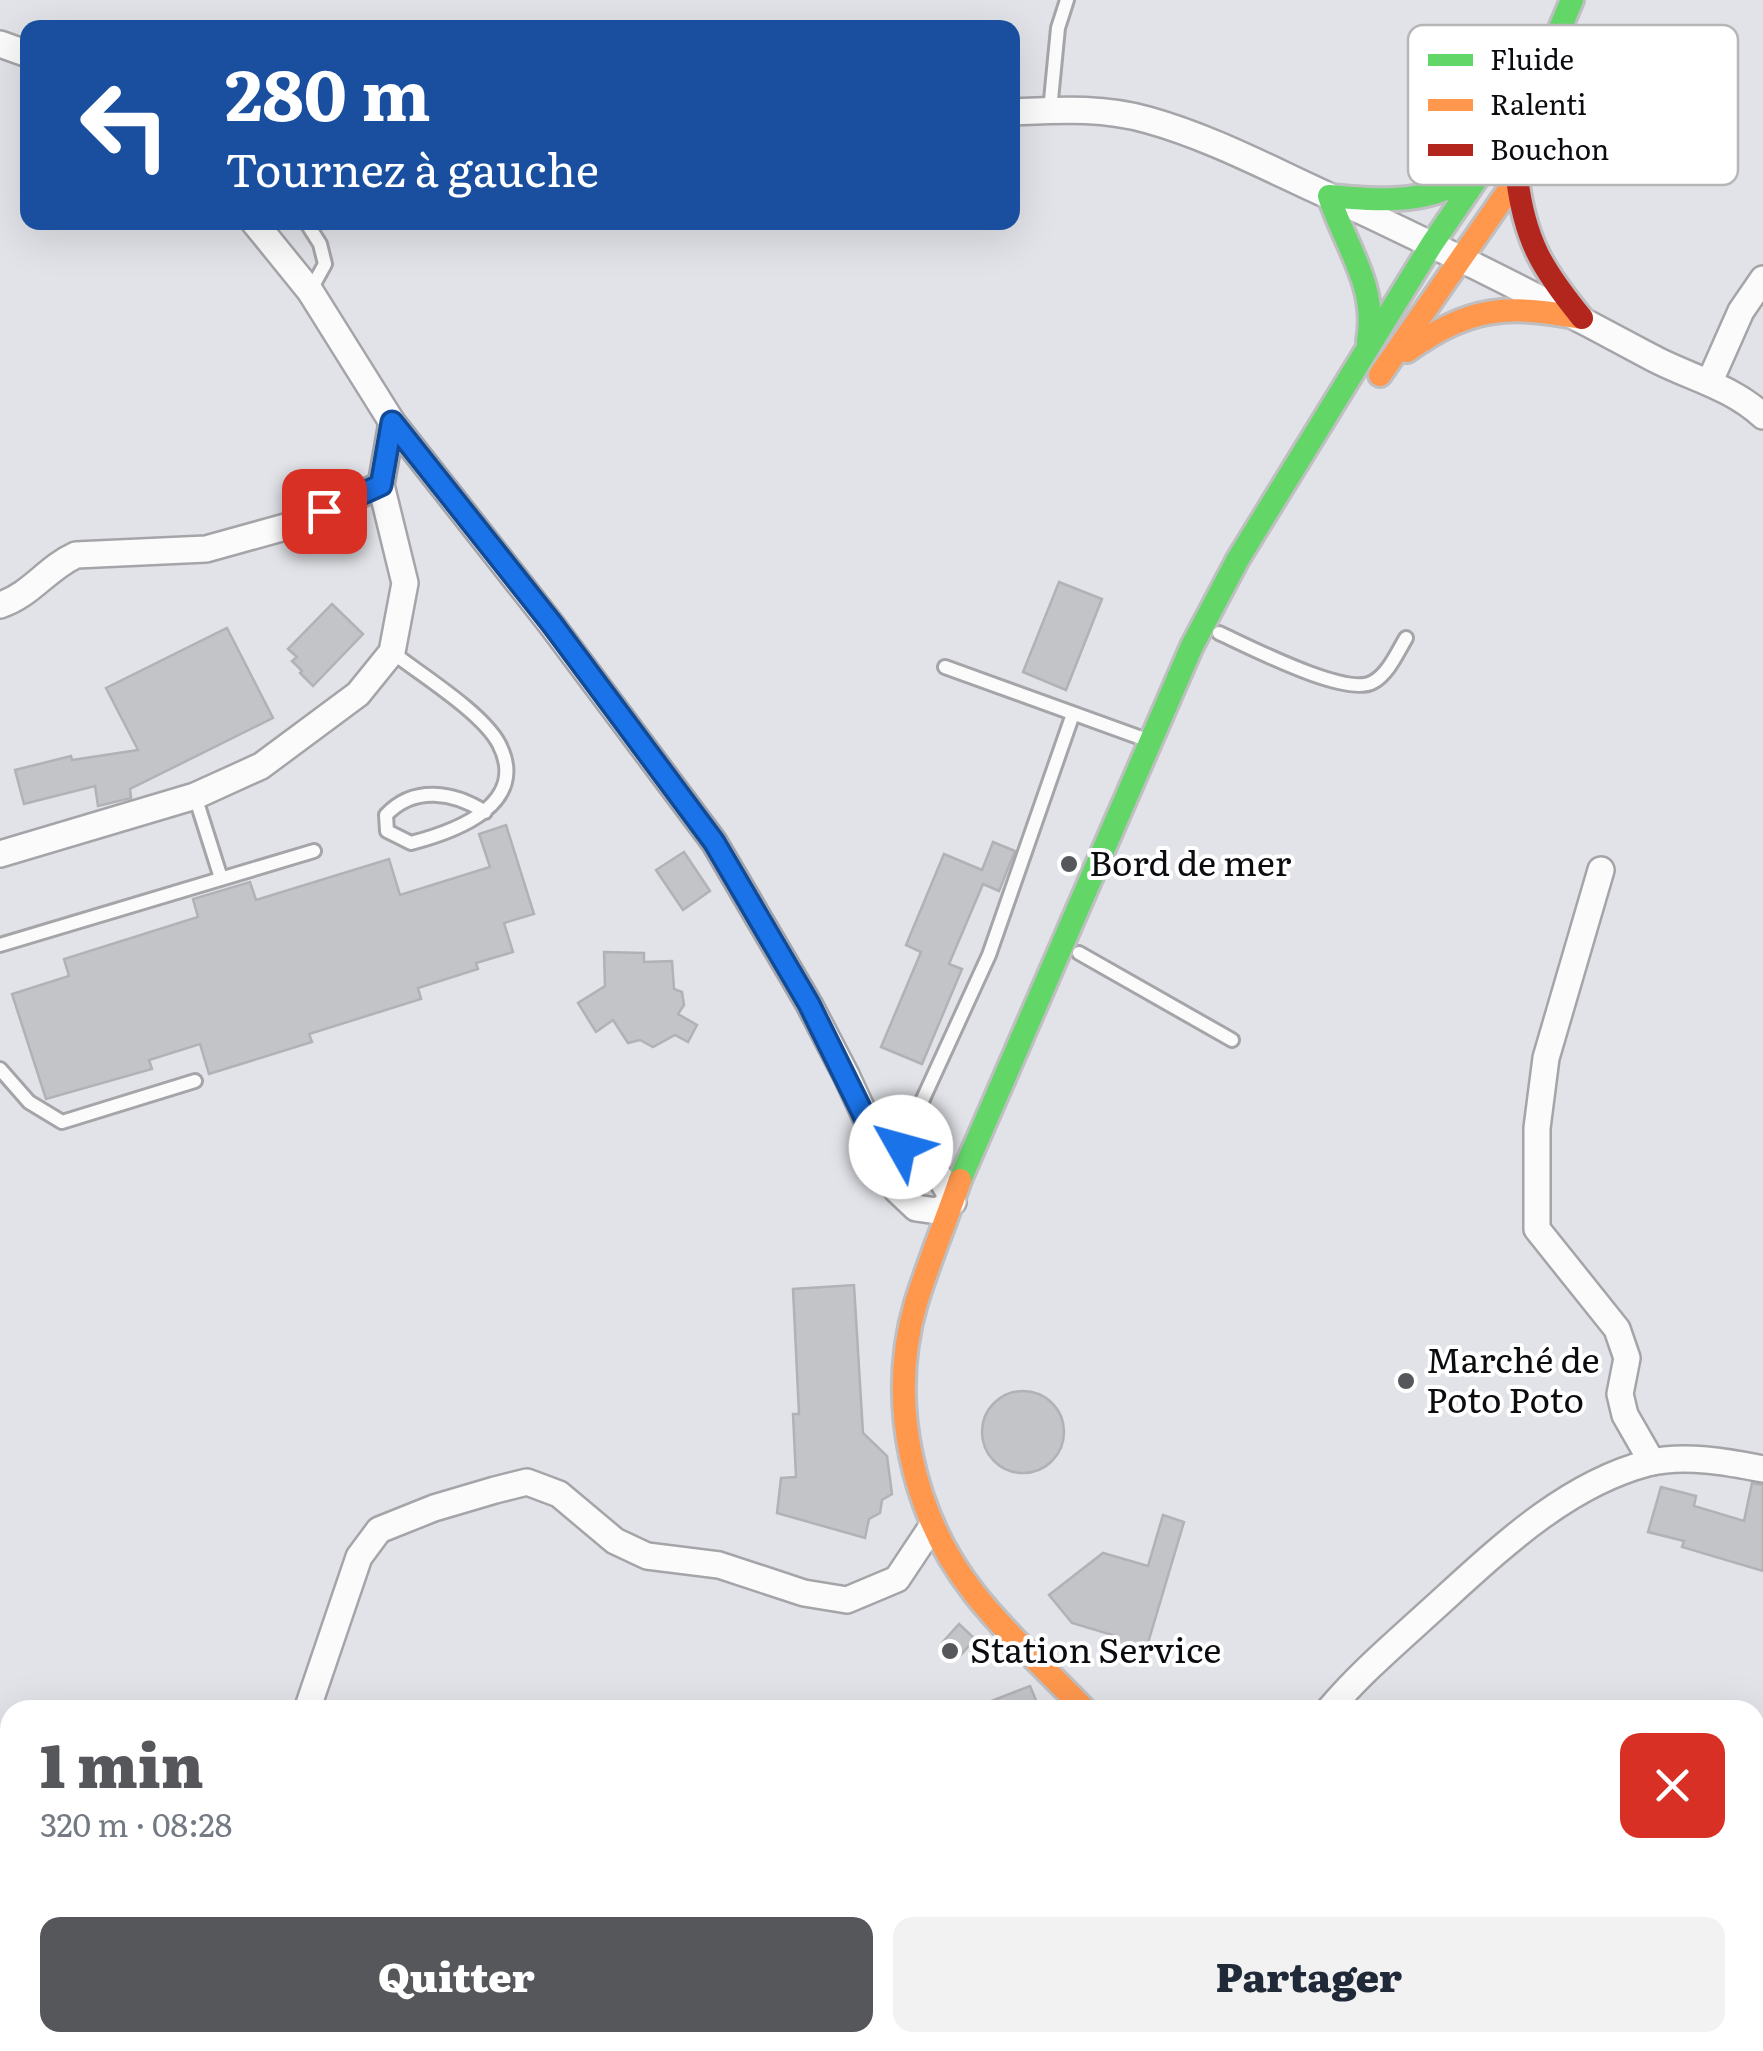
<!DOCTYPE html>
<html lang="fr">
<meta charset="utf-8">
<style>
body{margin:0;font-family:Literata,serif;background:#f2f2f3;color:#1f2937;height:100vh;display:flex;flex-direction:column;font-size:38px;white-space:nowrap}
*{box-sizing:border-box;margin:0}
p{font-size:32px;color:#747a83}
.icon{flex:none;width:55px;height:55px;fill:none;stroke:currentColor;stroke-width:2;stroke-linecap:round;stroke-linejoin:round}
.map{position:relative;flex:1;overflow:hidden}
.panel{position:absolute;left:0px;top:1700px;width:1765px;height:352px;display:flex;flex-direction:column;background:#fff;border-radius:30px 30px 0 0;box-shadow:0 10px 40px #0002}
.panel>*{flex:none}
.hud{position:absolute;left:20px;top:20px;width:1000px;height:210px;border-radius:20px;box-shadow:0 10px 40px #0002;background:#1a4fa0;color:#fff;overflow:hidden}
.pin{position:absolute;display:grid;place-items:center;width:85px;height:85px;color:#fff;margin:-42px;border-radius:20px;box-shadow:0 5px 15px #0006}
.me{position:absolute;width:110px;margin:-55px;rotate:308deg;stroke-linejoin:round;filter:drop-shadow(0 0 8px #0008)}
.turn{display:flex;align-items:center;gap:35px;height:210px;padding:0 40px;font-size:45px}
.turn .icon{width:130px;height:130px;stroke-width:2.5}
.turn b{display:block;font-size:70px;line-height:85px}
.round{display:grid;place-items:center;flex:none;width:105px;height:105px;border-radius:20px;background:#f2f2f3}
.overview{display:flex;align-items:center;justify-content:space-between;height:170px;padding:0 40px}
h1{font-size:60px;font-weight:800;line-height:75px;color:#56575b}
.button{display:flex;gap:20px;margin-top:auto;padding:20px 40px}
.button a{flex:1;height:115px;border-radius:20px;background:#56575b;color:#fff;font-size:40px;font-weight:800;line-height:115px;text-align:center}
.button a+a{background:#f2f2f3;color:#1f2937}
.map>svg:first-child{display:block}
</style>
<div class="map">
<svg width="1763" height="2051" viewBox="0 0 1763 2051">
<rect width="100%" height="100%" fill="#e2e3e8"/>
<g fill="#c3c4c8" stroke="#b0b2b5" stroke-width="2.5">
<path d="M1059,582l43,17 -36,91 -43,-18z"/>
<path d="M332,604l31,30 -50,52 -13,-13 2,-2 -10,-10 5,-4 -9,-8z"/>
<path d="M227,628l46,90 -143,71 1,9 -33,8 -3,-20 -71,18 -9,-34 56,-14 1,4 66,-10 -32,-62z"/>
<path d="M506,825l28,89 -30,9 9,29 -37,11 2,6 -60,19 3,11 -112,35 3,8 -103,32 -9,-30 -51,16 3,9 -106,30 -34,-105 57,-18 -5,-17 134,-42 -5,-18 57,-17 6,18 133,-41 11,36 90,-28 -11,-33z"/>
<path d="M993,842l22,9 -16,40 -16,-7 -34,80 13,5 -40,95 -41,-17 40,-95 -15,-7 38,-91 38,16z"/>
<path d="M684,852l26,39 -27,19 -27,-40z"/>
<path d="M604,952l40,1v9l28,-1 2,28 8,3 2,13 -6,9 19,11 -9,17 -13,-7 -22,12 -13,-7 -12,3 -15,-23 -17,12 -18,-29 27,-17z"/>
<path d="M854,1285l9,148 24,23 5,38 -10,6 -2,13 -11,6 -4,19 -88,-25 4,-35 15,-1 -3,-63h6l-6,-125z"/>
<circle cx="1023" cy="1432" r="41"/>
<path d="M1752,1483l11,2v86l-81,-24 2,-6 -36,-9 13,-45 35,9 -2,10 50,15z"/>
<path d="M1163,1515l21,7 -39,131 -31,-10 2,-7 -44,-13 -23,-28 54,-42 45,13z"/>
<path d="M959,1624l16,15 -17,19 -16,-15z"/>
<path d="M1030,1686l10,24h-68l-1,-1z"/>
</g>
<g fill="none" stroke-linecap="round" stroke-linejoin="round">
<g stroke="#a5a5a9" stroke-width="18">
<g id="lane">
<path d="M1050,110l8,-82 9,-28"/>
<path d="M306,222l14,22 5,20 -15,27"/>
<path d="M1219,633c29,13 128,65 154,49 15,-8 24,-29 33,-44"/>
<path d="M392,652c29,23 90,60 107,92 31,60 -42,87 -88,99l-24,-12 -1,-16c28,-30 68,-23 99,-3"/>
<path d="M945,667l199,72"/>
<path d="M195,796l26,82"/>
<path d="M0,945l314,-94"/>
<path d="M1079,953l153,87"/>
<path d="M0,1069l29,33 33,20 133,-41"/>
<path d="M901,1147l88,-192 84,-241"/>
</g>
</g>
<g stroke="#a5a5a9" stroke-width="30">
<g id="street">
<path d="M0,44l28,10"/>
<path d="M1012,112c48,-2 90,-5 136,8 58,16 114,45 168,70 113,52 224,107 333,166 38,21 80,29 114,60"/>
<path d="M254,222l56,69 82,131 159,202 163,218 95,162 37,71 32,69 4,21 15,25 19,18 21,3 16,-9c-14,-36 -37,-53 -75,-58"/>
<path d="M1710,381l31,-70 22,-32"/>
<path d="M0,605c31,-10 47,-37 76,-50l130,-6 90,-25 85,-39"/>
<path d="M0,854l195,-58 66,-30 97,-72 34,-42 13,-69 -24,-98 11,-63"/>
<path d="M1601,870l-55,188 -9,70v101l80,100 10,29 -7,36 5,21 27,47"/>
<path d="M307,1710l52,-153 20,-27 55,-22 61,-18 32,-8 32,12 56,47 32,15 72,9 85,28 43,7 50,-21 34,-51"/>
<path d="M1329,1710c31,-37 69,-69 105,-102 63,-57 130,-123 214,-145 36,-9 80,-1 115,6"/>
<path d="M1463,2042l4,9"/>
<path d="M121,2051l7,-9"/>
</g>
</g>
<g stroke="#bfbfc2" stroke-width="28">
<g id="fast">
<path d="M1368,341c10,-55 -23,-95 -39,-145 54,5 102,9 148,-24"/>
<path d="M960,1180l232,-534 46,-87 194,-315 97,-142 43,-102"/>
<path d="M952,2051l9,-9"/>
<path d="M987,2051l8,-9"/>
</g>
</g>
<g stroke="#bfbfc2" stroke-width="28">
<g id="slow">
<path d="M1407,351c64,-45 100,-47 175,-33"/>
<path d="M1380,375l137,-197 40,-83"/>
<path d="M960,1180c-14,41 -31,81 -44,123 -29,98 -4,211 58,290 33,42 74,78 111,117"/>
</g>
</g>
<g stroke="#bfbfc2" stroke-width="28">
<path id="jam" d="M1517,178c8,63 25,91 65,140"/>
</g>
<use href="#lane" stroke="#fbfbfc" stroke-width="12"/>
<use href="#street" stroke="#fbfbfc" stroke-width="25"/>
<use href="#fast" stroke="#63d668" stroke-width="22"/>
<use href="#slow" stroke="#ff974d" stroke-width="22"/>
<use href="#jam" stroke="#b3261e" stroke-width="22"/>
</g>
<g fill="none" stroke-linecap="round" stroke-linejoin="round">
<g stroke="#114b97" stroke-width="25">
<path id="route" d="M324,511l57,-26 11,-63 160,202 162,218 95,162 69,140 23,3"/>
</g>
<use href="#route" stroke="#1a73e8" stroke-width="18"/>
</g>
<g fill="#56575b" stroke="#fff" stroke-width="4">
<circle cx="1069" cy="864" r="10"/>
<circle cx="1406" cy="1381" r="10"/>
<circle cx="950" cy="1651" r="10"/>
</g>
<g text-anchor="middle" stroke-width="8" stroke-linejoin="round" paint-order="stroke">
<g font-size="35" fill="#0b0c0f" stroke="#fff" text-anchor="start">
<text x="1089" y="876">Bord de mer</text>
<text x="1426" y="1373">Marché de<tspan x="1426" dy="40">Poto Poto</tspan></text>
<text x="970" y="1663">Station Service</text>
</g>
</g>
<rect x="1408" y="25" width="330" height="160" rx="15" fill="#fff" stroke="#b6b6b7" stroke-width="2.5"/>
<rect x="1428" y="54" width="45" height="12" fill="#63d668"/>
<rect x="1428" y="99" width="45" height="12" fill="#ff974d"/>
<rect x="1428" y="144" width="45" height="12" fill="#b3261e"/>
<g font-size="28" fill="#0b0c0f">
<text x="1490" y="70">Fluide</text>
<text x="1490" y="115">Ralenti</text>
<text x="1490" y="160">Bouchon</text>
</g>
</svg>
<div class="pin" style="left:324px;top:511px;background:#d93025"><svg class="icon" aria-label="arrive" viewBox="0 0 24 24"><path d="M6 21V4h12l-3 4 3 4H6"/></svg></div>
<svg class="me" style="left:901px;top:1147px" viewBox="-20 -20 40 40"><circle r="19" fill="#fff"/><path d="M0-13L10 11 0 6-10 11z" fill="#1a73e8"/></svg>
<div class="hud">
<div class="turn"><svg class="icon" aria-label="left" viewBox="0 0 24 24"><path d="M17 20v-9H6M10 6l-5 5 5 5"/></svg><div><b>280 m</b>Tournez à gauche</div></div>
</div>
<section class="panel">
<div class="overview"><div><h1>1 min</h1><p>320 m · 08:28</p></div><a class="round" style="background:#d93025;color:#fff"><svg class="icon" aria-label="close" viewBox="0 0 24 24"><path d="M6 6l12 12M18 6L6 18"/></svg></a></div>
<div class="button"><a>Quitter</a><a>Partager</a></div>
</section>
</div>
